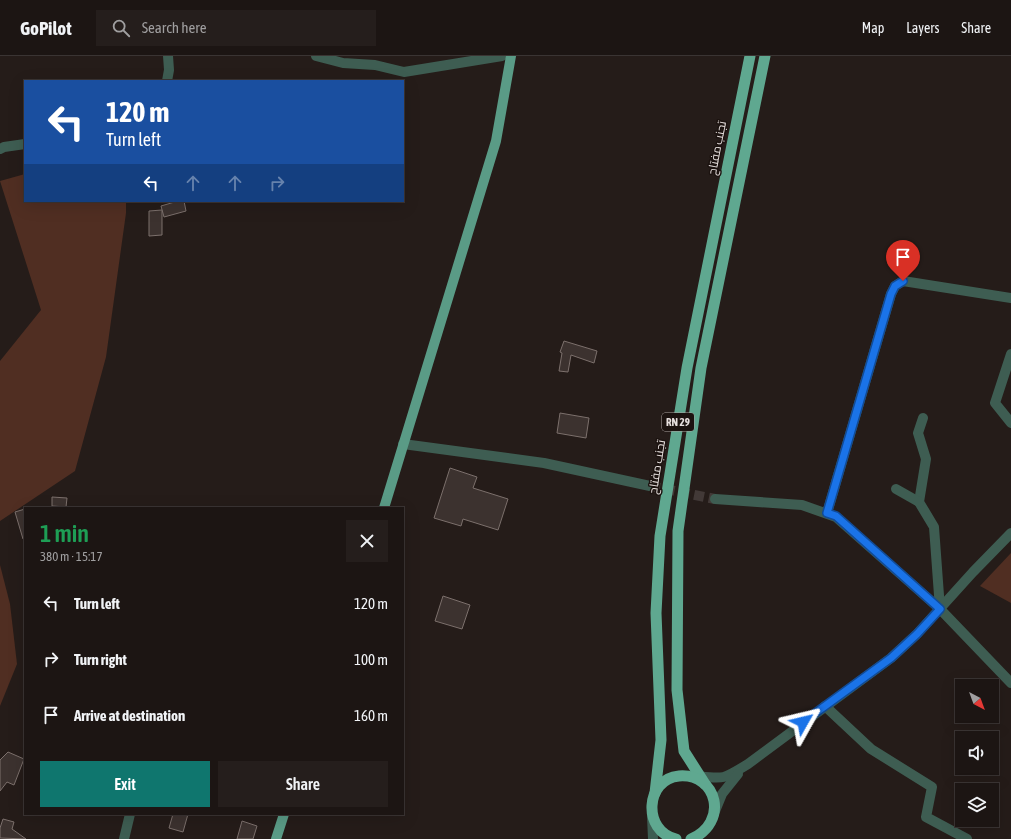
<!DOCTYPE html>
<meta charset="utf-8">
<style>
body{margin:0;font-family:"Asap Condensed",Cairo,sans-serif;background:#251e1c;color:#f1f3f6;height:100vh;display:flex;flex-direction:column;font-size:15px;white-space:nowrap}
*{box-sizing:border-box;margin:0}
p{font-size:13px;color:#a09fa0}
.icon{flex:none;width:22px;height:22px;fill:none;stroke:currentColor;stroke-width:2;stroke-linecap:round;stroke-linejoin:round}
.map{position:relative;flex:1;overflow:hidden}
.details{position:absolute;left:24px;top:451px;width:380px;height:308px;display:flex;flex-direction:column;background:#1c1513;border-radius:0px;box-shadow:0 4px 16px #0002,0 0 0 1px #3a3433}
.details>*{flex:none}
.banner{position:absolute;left:24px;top:24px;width:380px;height:122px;border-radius:0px;box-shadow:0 4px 16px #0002,0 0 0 1px #3a3433;background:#1a4fa0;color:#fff;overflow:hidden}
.needle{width:26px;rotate:139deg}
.controls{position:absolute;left:955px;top:623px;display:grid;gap:8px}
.controls a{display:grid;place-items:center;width:44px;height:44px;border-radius:0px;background:#1c1513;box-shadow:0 4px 16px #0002,0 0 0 1px #3a3433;font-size:20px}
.pin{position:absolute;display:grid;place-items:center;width:34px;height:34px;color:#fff;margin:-41px -17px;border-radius:50% 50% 50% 0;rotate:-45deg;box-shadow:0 0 4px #0007}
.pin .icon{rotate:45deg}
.me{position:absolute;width:44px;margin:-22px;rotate:53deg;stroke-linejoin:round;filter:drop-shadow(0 0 3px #0008)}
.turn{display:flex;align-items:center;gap:14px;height:84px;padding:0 16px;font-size:18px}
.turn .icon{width:52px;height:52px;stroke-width:2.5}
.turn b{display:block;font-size:28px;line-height:34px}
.lanes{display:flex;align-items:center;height:38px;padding:0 16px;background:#0003;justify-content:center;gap:20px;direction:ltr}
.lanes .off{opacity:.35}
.round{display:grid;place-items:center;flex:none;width:42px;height:42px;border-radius:0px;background:#251e1c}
.summary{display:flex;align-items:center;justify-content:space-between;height:68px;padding:0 16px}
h1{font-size:24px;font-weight:600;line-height:30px;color:#1e9e55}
.button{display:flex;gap:8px;margin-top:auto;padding:8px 16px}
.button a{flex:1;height:46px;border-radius:0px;background:#0f766e;color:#fff;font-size:16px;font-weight:600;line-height:46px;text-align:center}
.button a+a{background:#251e1c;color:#f1f3f6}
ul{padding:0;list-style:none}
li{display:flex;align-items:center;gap:12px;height:56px;padding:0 16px}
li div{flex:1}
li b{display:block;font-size:15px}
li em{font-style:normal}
header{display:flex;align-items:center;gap:24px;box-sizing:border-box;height:56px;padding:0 20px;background:#1c1513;border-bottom:1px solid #3a3433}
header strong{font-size:19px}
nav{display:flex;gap:22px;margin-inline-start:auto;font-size:14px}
.search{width:280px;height:36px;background:#251e1c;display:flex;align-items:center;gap:10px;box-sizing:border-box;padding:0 14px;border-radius:0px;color:#a09fa0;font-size:15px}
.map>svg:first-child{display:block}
</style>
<header>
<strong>GoPilot</strong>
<div class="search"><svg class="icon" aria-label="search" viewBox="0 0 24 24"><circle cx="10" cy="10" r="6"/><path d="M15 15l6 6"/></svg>Search here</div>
<nav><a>Map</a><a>Layers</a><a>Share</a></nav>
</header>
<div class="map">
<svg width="1011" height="783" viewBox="0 0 1011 783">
<rect width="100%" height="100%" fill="#251c19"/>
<g fill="#502e22">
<path d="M25,118v27h101v12l-20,144 -31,114 -75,50v-160l41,-51 -41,-129z"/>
<path d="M1011,497v50l-31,-17z"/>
<path d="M0,509l10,39 7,60 -17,42z"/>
</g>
<g fill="#3c322f" stroke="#7c706c">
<path d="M178,145h6l2,10 -22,6 -3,-11z"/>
<path d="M162,154v25l-13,1v-25z"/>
<path d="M564,285l33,10 -3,12 -23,-8 -3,17 -9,-1 3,-18 -2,-1z"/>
<path d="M560,357l29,5 -3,20 -29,-5z"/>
<path d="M450,412l27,9 -4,11 35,11 -10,31 -35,-11 -2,7 -27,-8z"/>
<path d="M52,441l15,1 -1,9 -14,-1z"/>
<path d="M25,453v30h-2l-8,-27z"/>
<path d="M443,540l27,9 -8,24 -27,-8z"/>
<path d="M8,696l16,7 -10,26 -7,-3 -7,9v-31z"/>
<path d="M173,758h15l-5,18 -14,-4z"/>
<path d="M3,763l11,3 -2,7 14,10 -26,-1v-10z"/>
<path d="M242,765l15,5 -4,13h-16z"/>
</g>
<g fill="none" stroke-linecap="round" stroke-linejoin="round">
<path stroke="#423937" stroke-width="10" stroke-dasharray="10 5" stroke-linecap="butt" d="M650,430l65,13"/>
<g stroke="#3e5d52" stroke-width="10">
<path d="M316,0l27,7 32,2 29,7 98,-16"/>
<path d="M167,25l2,-11 -1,-14"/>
<path d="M0,93l4,-2 21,-3"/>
<path d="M1011,298l-16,49 16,20"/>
<path d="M923,362l-5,15 8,26 -7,43 15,25 6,82"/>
<path d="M403,388l141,19 106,23"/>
<path d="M896,433l23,13"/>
<path d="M715,443l87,6 34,12 104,92 71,74"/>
<path d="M827,457l64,-219 4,-8 8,-5 108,17"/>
<path d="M825,650l46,43 61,38 -6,30 41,22"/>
<path d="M695,720c30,3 27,4 53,-12l143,-106 26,-24 56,-62 38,-39"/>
<path d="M715,755l7,-17 16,-20"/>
<path d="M652,760l1,23"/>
<path d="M124,783l6,-25"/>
</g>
<g stroke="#5a9b86" stroke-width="10">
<path d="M384,452l112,-367 15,-85"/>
<path d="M276,783l8,-25"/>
</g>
<g stroke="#5fa890" stroke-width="11">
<path d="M705,728l-21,-33 -7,-61 1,-159 23,-163 64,-312"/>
<path d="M655,737l6,-53 -5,-127 4,-77 27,-168 63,-312"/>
<path d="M676,783c-34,-8 -31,-60 3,-63 39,-3 50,47 12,63"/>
</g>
</g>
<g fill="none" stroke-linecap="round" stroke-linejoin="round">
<g stroke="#114b97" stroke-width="10">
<path id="route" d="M803,666l88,-64 26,-24 23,-25 -95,-85 -9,-8 -9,-3 64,-219 4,-8 8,-5"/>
</g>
<use href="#route" stroke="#1a73e8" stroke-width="7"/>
</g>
<g text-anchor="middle" stroke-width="3" stroke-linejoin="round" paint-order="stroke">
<rect fill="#1c1310" stroke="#aaa2a0" stroke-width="1" x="662" y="357" width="32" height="18" rx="3"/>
<g font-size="11" font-weight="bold" fill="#e7e0de">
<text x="678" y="370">RN 29</text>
</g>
<g font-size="12" fill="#e7e0de" stroke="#1c1310">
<text transform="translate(717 92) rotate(-79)" y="4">تجنب مفتاح</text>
<text transform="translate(657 411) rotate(-81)" y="4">تجنب مفتاح</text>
</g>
</g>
</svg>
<div class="controls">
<a><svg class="needle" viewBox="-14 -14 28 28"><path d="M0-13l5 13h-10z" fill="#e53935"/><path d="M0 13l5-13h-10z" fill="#a09fa0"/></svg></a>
<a><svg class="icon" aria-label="sound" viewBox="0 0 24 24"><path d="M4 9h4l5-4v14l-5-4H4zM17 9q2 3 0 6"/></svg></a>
<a><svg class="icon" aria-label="layers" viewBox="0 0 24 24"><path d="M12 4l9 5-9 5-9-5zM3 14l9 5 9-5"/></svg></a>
</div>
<div class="pin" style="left:903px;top:225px;background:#d93025"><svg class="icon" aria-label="arrive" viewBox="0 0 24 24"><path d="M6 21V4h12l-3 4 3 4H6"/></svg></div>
<svg class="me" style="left:803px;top:666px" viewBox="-20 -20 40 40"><path d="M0-17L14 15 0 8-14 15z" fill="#1a73e8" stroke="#fff" stroke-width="4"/></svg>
<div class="banner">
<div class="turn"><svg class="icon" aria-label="left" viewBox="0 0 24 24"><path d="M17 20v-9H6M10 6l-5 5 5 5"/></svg><div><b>120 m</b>Turn left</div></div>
<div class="lanes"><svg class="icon" aria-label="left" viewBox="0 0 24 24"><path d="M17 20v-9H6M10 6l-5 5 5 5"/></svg><svg class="icon off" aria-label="ahead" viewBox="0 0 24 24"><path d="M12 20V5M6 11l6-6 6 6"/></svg><svg class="icon off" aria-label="ahead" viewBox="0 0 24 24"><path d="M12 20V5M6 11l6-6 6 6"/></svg><svg class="icon off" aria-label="right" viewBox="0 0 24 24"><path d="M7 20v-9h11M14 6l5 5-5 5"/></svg></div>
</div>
<section class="details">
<div class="summary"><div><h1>1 min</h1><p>380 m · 15:17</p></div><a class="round"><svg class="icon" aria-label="close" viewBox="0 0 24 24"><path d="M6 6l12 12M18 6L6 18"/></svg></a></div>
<ul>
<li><svg class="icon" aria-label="left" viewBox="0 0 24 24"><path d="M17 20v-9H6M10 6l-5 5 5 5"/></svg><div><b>Turn left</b></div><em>120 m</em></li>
<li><svg class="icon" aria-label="right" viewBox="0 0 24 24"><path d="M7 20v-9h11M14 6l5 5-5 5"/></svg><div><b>Turn right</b></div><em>100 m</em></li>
<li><svg class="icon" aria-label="arrive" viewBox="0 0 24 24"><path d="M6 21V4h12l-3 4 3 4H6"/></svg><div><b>Arrive at destination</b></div><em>160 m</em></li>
</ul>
<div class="button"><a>Exit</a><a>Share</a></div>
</section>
</div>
